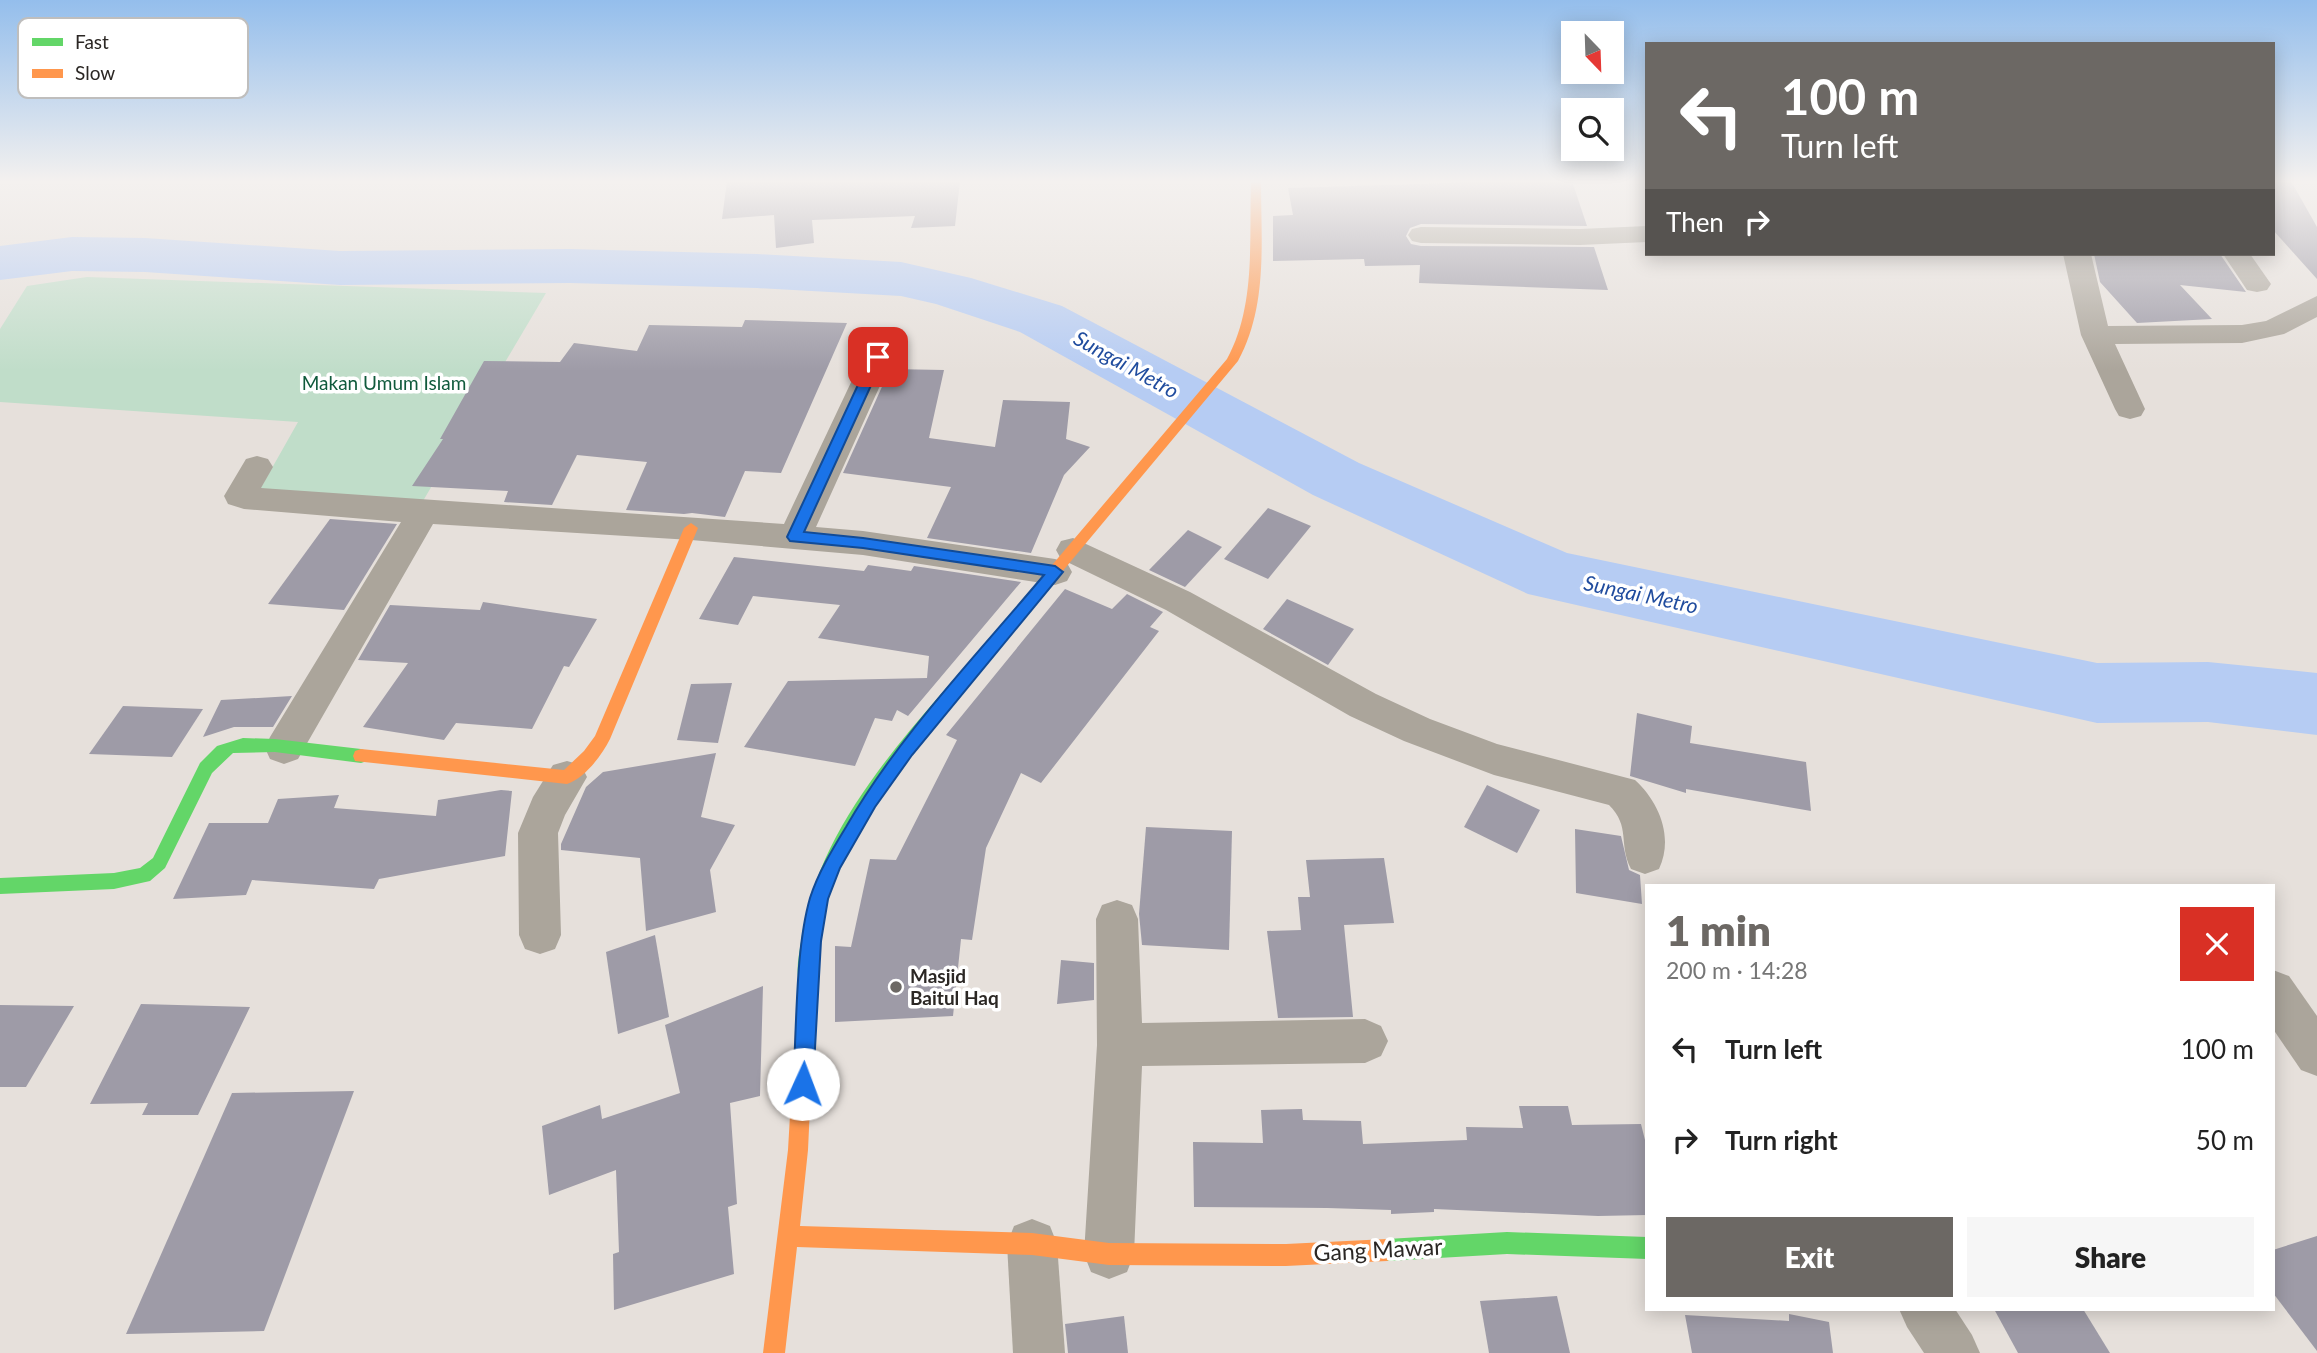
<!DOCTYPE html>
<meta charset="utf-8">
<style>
body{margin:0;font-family:Lato,sans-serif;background:#f6f6f6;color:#222;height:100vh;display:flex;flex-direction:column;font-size:26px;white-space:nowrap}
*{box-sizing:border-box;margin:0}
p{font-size:23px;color:#767676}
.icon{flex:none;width:38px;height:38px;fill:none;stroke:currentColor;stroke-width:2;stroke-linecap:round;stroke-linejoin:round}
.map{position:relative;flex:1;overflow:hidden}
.drawer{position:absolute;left:1645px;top:884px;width:630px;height:427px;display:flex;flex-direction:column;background:#fff;border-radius:0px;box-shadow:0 4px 18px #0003}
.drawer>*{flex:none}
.banner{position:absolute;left:1645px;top:42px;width:630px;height:214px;border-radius:0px;box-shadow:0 4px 18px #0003;background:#6c6864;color:#fff;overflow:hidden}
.needle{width:46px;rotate:157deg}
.fabs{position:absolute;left:1561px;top:21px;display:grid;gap:14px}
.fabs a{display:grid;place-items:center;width:63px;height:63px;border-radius:0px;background:#fff;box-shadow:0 4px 18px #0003;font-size:35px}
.pin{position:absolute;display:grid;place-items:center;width:60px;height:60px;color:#fff;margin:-30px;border-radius:14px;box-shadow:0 4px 10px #0006}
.me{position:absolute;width:77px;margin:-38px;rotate:2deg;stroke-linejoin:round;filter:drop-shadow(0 0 5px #0008)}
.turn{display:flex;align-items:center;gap:24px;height:147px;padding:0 21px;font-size:32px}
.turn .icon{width:91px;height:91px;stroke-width:2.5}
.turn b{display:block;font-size:49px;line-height:60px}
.then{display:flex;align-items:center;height:66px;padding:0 21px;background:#0003;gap:14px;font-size:26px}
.round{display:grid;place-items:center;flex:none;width:74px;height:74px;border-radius:0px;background:#f6f6f6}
.head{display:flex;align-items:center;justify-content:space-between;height:119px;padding:0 21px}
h1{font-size:42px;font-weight:800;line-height:52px;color:#6c6864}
.action{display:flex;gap:14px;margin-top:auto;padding:14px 21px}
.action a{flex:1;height:80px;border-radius:0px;background:#6c6864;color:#fff;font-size:28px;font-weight:800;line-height:80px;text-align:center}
.action a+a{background:#f6f6f6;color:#222}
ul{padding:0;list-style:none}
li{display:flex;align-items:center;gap:21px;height:91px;padding:0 21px}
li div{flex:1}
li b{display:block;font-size:26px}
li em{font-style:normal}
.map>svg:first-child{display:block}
</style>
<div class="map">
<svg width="2317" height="1353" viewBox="0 0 2317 1353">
<rect width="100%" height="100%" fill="#e6e0db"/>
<path fill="#c0ddc9" d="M87,277l459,16 -126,213 -161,-15 39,-69 -298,-20v-73l27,-43z"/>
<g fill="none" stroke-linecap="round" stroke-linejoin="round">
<path fill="#b6ccf3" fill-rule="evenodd" d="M72,237l73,1 195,13 230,-2 187,5 144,8 70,16 91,28 297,157 208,90 530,110 111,-1 109,11v62l-109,-13 -111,1 -569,-129 -215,-99 -293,-163 -84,-28 -35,-8 -144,-8 -187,-5 -230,2 -195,-13 -73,-1 -72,9v-34z"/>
</g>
<g fill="#9e9ba7">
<path d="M727,181h233l-5,45 -44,2 4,-12 -103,4 2,23 -38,5 -2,-33 -52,4z"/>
<path d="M1511,181h61l15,45 -166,-2 -11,4 -4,8 5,8 10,2 173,1 14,43 -189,-7 1,-18 -55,1 -1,-7 -91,2v-45l20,-1 -5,-27z"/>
<path d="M2273,181h18l26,46v52l-44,-49z"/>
<path d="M2094,254h126l26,38 -66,-7 32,34 -75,4 -37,-41z"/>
<path d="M745,320l102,3 -66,150 -36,-2 -20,46 -33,-4 -8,1 -58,-4 21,-48 -70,-7 -25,50 -48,-3 4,-11 -96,-5 31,-47h-3l44,-78 76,1 14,-19 63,8 12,-26 93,2z"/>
<path d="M890,369l54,1 -15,68 66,9 8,-47 67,2 -4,37 24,8 -26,28 -33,78 -104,-15 24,-51 -108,-14z"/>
<path d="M1268,508l43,18 -43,53 -44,-20z"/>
<path d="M330,519l67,5 -53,86 -76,-6z"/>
<path d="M1188,530l34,17 -37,40 -36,-17z"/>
<path d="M734,557l130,14 4,-6 43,6 3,-5 107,16 -113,134 -11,-6 -5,11 -17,-3 -20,48 -111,-19 44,-66 139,-3 2,-22 -111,-18 22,-33 -87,-9 -15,29 -39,-6z"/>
<path d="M1065,589l47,20 15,-15 36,18 -13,15 9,4 -118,152 -20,-10 -35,75 -14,92 -11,-1 -8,77 -118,6v-76l16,1 19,-88 26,1 61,-120 -11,-5z"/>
<path d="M1287,599l67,30 -26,36 -65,-36z"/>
<path d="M483,602l114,17 -28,48 -5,-1 -32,63 -76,-6 -12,17 -81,-13 45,-64 -50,-3 32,-55 90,5z"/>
<path d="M732,683l-14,60 -41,-3 14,-56z"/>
<path d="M292,696l-19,31h-39l-31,10 18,-37z"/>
<path d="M123,706l80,3 -31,48 -83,-3z"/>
<path d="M1637,713l55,13 -2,17 116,19 5,49 -125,-22v4l-56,-17z"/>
<path d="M716,753l-15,64 34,8 -25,45 6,42 -70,19 -6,-73 -79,-8v-6l25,-57 17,-15z"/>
<path d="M1487,785l53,25 -23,43 -53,-26z"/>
<path d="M501,790l11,1 -7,65 -126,23 -5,10 -122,-9 -6,15 -73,4 36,-76h59l10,-24 61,-4 -5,13 102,8 2,-16z"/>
<path d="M1146,827l86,4 -3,119 -87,-5 -3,-31z"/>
<path d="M1575,829l46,7 8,34 11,5 2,29 -66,-11z"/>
<path d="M1384,858l10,65 -50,2 9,92 -75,1 -11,-87 34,-1 -3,-33h12l-4,-37z"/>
<path d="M655,935l14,82 -51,17 -12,-82z"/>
<path d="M1061,960l33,3v37l-37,4z"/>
<path d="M763,986l-3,110 -30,7 7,101 -9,3 6,67 -120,36 -1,-56 6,-2 -3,-82 -67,25 -7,-69 58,-21 2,14 78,-26 -15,-68z"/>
<path d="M141,1004l109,3 -52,108h-56l6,-12 -58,1z"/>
<path d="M0,1005l74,1 -48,81h-26z"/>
<path d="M354,1091l-90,240 -138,3 106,-241z"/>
<path d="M1519,1106h49l4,19 69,-1 6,24v67l-49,1 -164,-7v3l-43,2v-4l-64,-2 -133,-1 -1,-65 70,1 -2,-33 41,-1 1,11 58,1 2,23 104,-4 -1,-13 57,1z"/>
<path d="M2317,1236v115l-44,-58v-43z"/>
<path d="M1557,1296l13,57h-81l-9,-52z"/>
<path d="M1994,1309h89l27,44h-92z"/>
<path d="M1789,1314l40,8 4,31h-141l-7,-38 104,6z"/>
<path d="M1124,1316l4,37h-60l-3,-29z"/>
</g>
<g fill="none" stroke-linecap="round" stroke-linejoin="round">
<g fill="#aba59b" fill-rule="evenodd">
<path d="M1647,226v16l-67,3 -159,-2 -9,-2 -4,-6 4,-6 9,-2 159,2z"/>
<path d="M2063,254h28l17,72 134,-1 24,-4 51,-25v21l-33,17 -42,9 -127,1 30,65 -4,7 -11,3 -11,-3 -4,-7 -34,-74z"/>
<path d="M2223,254h27l21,30 -4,6 -10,2 -10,-2z"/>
<path d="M878,348l10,2 5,7 -77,170 47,4 192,28 12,4 5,9 -5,9 -12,4 -192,-30 -172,-15 -258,-16 -135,235 -14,5 -14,-5 -5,-11 5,-11 131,-215 -157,-13 -16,-5 -4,-8 22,-37 11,-3 11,3 5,8 -12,21 523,36 79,-167 5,-7z"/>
<path d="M1073,538l117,54 186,102 54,25 67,25 138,36c24,22 39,57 24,89l-14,5 -14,-5c-13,-26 0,-42 -22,-64l-115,-30 -90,-34 -54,-25 -184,-106 -105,-51 -5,-9 5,-9z"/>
<path d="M567,761l14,4 6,12 -22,38 -7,18 3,102 -6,14 -15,5 -15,-5 -6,-14 -1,-102 15,-36 20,-32z"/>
<path d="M1117,900l15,5 6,14 4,104 223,-4 16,7 7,15 -7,15 -16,7 -223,3 -8,188 -7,18 -18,7 -18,-7 -7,-18 13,-209 -1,-126 6,-14z"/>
<path d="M2273,970l16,6 28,40v60l-16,-6 -28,-41z"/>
<path d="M1032,1219l18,7 7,18 8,109h-52l-6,-109 7,-18z"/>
<path d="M1899,1309h56l17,26 8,18h-56l-17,-26z"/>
</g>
<g fill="#63d668" fill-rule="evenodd">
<path d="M1001,629l5,2 3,4 -3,4c-56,68 -134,149 -167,230 -8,22 -16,44 -19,67 -2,16 0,34 -6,48l-7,3 -7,-3c-5,-12 -1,-29 1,-42 16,-123 118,-220 195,-311z"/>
<path d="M243,738l32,1 86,10 6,2 2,5 -2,5 -6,2 -86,-11 -42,1 -21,20 -47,95 -15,13 -36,8 -114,5v-16l114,-5 26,-5 13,-10 47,-95 17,-17z"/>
<path d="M1507,1232l140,5v22l-140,-5 -120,7 -8,-3 -3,-8 3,-8 8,-3z"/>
</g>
<g fill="#ff974d" fill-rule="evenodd">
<path d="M1251,181h10c0,61 7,125 -23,180l-232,278h-10l-3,-4 3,-4 231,-272c29,-53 22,-118 24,-178z"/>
<path d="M691,523l7,5 -88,211c-8,16 -25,39 -43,45l-212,-23 -2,-5 2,-5 6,-2 203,21 20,-19 11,-15 89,-208z"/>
<path d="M807,969l7,3 2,6 -8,172 -8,76 232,7 77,10 177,1 101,-5 8,3 3,8 -3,8 -8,3 -101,5 -177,-1 -77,-10 -235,-8 -12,106h-22l25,-203 10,-172 2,-6z"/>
</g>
</g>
<linearGradient id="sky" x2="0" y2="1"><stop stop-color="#94beec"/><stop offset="0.49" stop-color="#f4f1ef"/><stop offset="1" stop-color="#f4f1ef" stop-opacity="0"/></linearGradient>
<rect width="2317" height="371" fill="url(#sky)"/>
<path fill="#1a73e8" stroke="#114b97" stroke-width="2" d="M878,353l6,4 -80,175 59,6 192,28 8,6 -151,183 -37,52 -35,61 -12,31 -7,42 -8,143 -3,7 -7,3 -7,-3 -3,-7c4,-55 2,-134 17,-186 8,-25 22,-48 36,-71 53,-92 130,-171 198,-252l-181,-27 -73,-7 -3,-4 84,-180z"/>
<circle fill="#6c6864" stroke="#fff" stroke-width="2.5" cx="896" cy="987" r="7"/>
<g text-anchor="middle" stroke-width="7" stroke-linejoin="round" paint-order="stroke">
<g font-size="19" fill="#105a3c" stroke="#fff">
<text x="384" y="390">Makan Umum Islam</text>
</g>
<g font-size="19" font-weight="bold" fill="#2b2724" stroke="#fff" text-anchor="start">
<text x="910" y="983">Masjid<tspan x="910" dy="22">Baitul Haq</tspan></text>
</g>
<g font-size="21" font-style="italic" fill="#204c9e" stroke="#fff">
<text transform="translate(1126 365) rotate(29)" y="7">Sungai Metro</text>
<text transform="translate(1641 595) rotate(12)" y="7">Sungai Metro</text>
</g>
<g font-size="23" fill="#2b2724" stroke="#fff">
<text transform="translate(1378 1250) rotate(-3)" y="8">Gang Mawar</text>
</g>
</g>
<rect x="18" y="18" width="230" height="80" rx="10" fill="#fff" stroke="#bfbebd" stroke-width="2"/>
<rect x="32" y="38" width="31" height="8" fill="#63d668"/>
<rect x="32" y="69" width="31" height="9" fill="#ff974d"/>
<g font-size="19" fill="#2b2724">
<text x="75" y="49">Fast</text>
<text x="75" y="80">Slow</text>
</g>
</svg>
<div class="fabs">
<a><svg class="needle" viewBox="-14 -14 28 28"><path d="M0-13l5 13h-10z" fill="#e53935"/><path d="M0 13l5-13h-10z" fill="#767676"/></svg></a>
<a><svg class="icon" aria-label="search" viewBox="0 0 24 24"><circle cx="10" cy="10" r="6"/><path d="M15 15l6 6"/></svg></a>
</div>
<div class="pin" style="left:878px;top:357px;background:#d93025"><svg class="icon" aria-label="arrive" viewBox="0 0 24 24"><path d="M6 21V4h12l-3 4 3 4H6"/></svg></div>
<svg class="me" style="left:803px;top:1084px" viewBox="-20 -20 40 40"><circle r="19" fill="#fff"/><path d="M0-13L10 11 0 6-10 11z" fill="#1a73e8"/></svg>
<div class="banner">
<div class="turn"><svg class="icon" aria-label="left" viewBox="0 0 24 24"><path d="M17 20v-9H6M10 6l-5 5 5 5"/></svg><div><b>100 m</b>Turn left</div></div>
<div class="then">Then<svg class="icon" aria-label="right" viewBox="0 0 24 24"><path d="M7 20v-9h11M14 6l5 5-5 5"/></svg></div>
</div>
<section class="drawer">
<div class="head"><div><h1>1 min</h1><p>200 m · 14:28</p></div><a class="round" style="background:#d93025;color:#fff"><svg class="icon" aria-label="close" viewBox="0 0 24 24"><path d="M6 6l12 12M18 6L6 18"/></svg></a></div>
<ul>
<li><svg class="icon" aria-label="left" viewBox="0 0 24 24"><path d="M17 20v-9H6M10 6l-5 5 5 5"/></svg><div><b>Turn left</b></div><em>100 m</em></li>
<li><svg class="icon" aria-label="right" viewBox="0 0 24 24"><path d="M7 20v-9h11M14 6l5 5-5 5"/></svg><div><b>Turn right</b></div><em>50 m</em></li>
</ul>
<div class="action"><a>Exit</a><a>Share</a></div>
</section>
</div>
